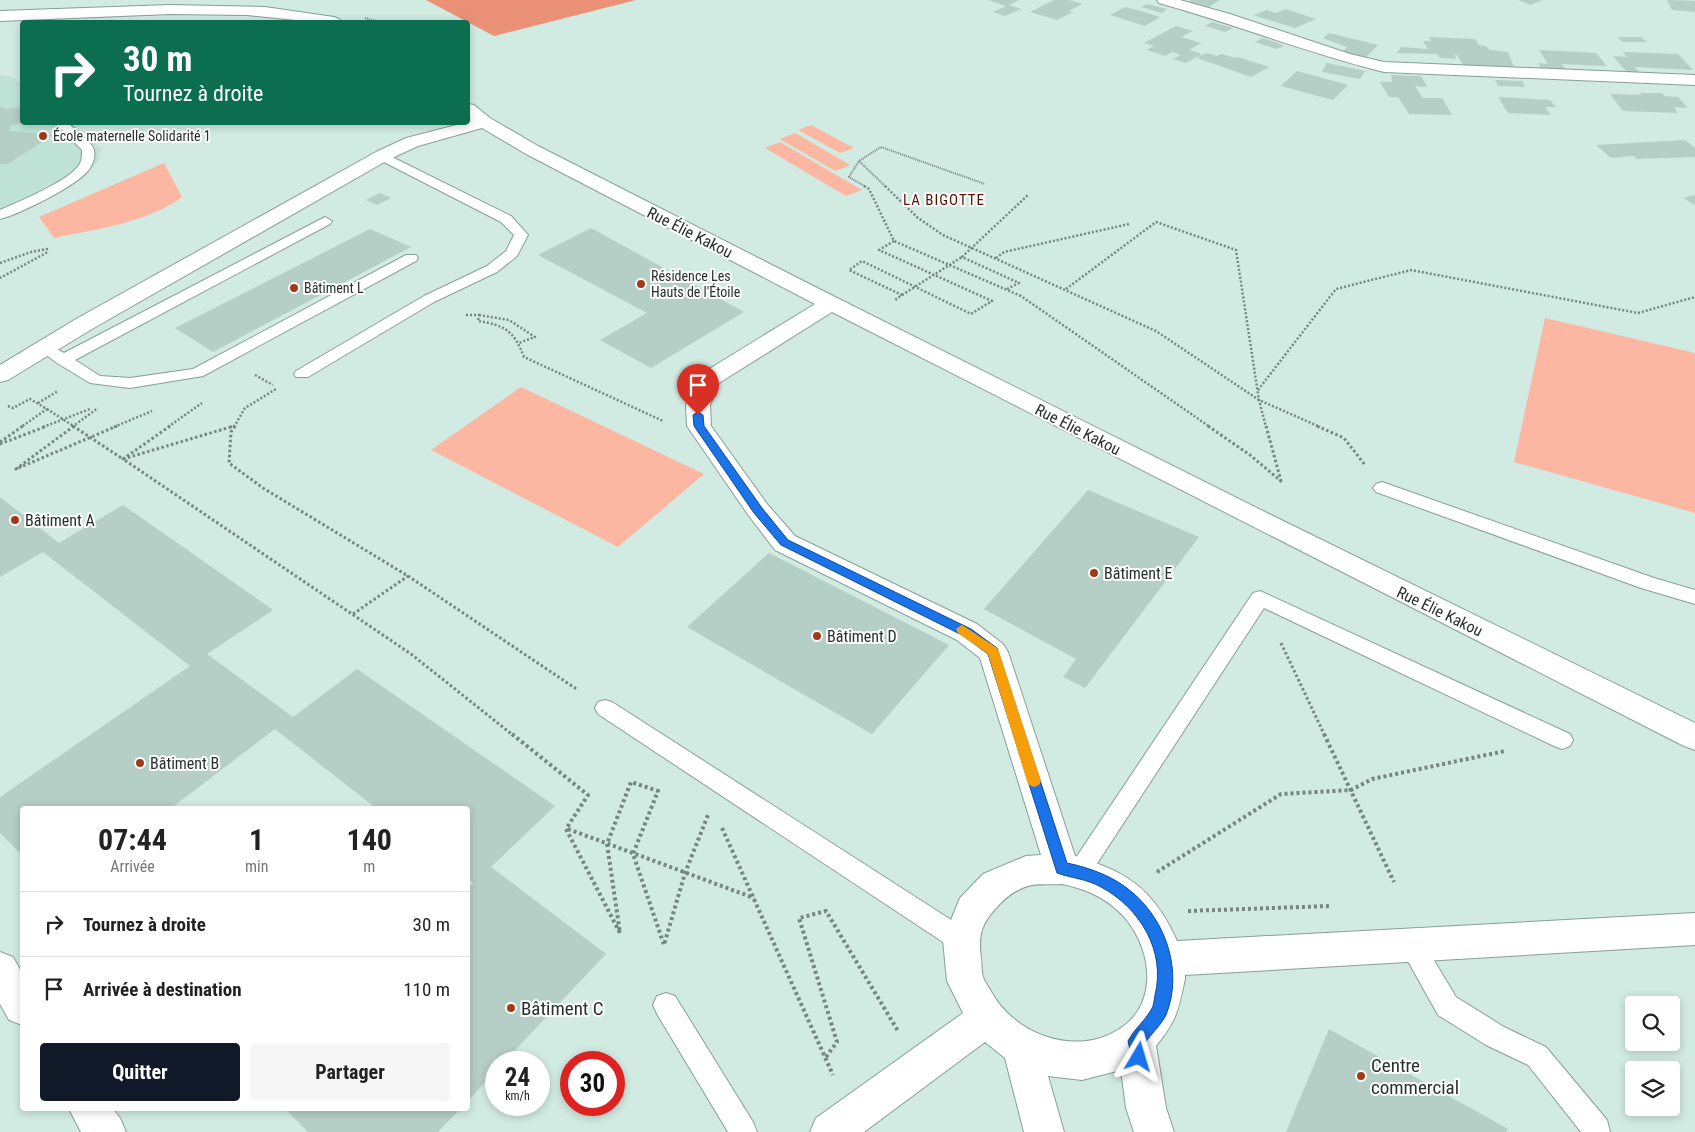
<!DOCTYPE html>
<html lang="fr">
<meta charset="utf-8">
<style>
body{margin:0;font-family:"Roboto Condensed",sans-serif;background:#f6f6f6;color:#222;height:100vh;display:flex;flex-direction:column;font-size:19px;white-space:nowrap}
*{box-sizing:border-box;margin:0}
p{font-size:16px;color:#767676}
.icon{flex:none;width:28px;height:28px;fill:none;stroke:currentColor;stroke-width:2;stroke-linecap:round;stroke-linejoin:round}
.map{position:relative;flex:1;overflow:hidden}
.drawer{position:absolute;left:20px;top:806px;width:450px;height:305px;display:flex;flex-direction:column;background:#fff;border-radius:5px;box-shadow:0 2px 8px #0003}
.drawer>*{flex:none}
.banner{position:absolute;left:20px;top:20px;width:450px;height:105px;border-radius:5px;box-shadow:0 2px 8px #0003;background:#0b6e4f;color:#fff;overflow:hidden}
.controls{position:absolute;left:1625px;top:996px;display:grid;gap:10px}
.controls a{display:grid;place-items:center;width:55px;height:55px;border-radius:5px;background:#fff;box-shadow:0 2px 8px #0003;font-size:25px}
.speed{position:absolute;left:485px;top:1051px;display:flex;gap:10px;font-size:25px;font-weight:700;text-align:center}
.speed>*{display:grid;place-content:center;width:65px;height:65px;border-radius:50%;background:#fff;box-shadow:0 2px 8px #0003;line-height:1}
.speed small{font-size:12px;font-weight:400}
.speed .limit{border:8px solid #d22;background:#fff;color:#111}
.pin{position:absolute;display:grid;place-items:center;width:42px;height:42px;color:#fff;margin:-51px -21px;border-radius:50% 50% 50% 0;rotate:-45deg;box-shadow:0 0 5px #0007}
.pin .icon{rotate:45deg}
.me{position:absolute;width:55px;margin:-28px;rotate:7deg;stroke-linejoin:round;filter:drop-shadow(0 0 4px #0008)}
.turn{display:flex;align-items:center;gap:18px;height:105px;padding:0 20px;font-size:22px}
.turn .icon{width:65px;height:65px;stroke-width:2.5}
.turn b{display:block;font-size:35px;line-height:42px}
.eta{display:flex;justify-content:space-evenly;align-items:center;height:85px;text-align:center}
.eta b{font-size:30px;font-weight:700;line-height:35px}
.cta{display:flex;gap:10px;margin-top:auto;padding:10px 20px}
.cta a{flex:1;height:58px;border-radius:5px;background:#111827;color:#fff;font-size:20px;font-weight:700;line-height:58px;text-align:center}
.cta a+a{background:#f6f6f6;color:#222}
ul{padding:0;list-style:none}
li{display:flex;align-items:center;gap:15px;height:65px;padding:0 20px;border-top:1px solid #e0e0e0}
li div{flex:1}
li b{display:block;font-size:19px}
li em{font-style:normal}
.map>svg:first-child{display:block}
</style>
<div class="map">
<svg width="1695" height="1132" viewBox="0 0 1695 1132">
<rect width="100%" height="100%" fill="#d1eae2"/>
<path fill="#bfe2d7" d="M0,75l10,1 12,8v38l50,1 29,26 -3,12 -9,11 -17,13 -72,35z"/>
<g fill="#fcb7a2">
<path d="M811,125l43,23 -14,5 -42,-23z"/>
<path d="M795,133l55,32 -15,6 -55,-32z"/>
<path d="M780,142l82,48 -16,6 -81,-48z"/>
<path d="M164,163l18,34c-35,26 -86,32 -128,41l-15,-21z"/>
<path d="M1545,318l150,35v160l-181,-51z"/>
<path d="M521,387l183,87 -86,73 -187,-97z"/>
</g>
<path fill="#ea9177" d="M426,0h210l-142,36z"/>
<g fill="#b5cec6">
<path d="M988,0h31l-10,5 12,4 -16,7 -12,-4 13,-6z"/>
<path d="M1054,0h15l13,4 -13,7 4,1 -16,8 -27,-8z"/>
<path d="M1192,0h28l-13,8 -19,-6z"/>
<path d="M1518,0h25l-13,5z"/>
<path d="M1667,0l28,1v11l-23,-2z"/>
<path d="M1147,4l20,5 -5,4 -21,-6z"/>
<path d="M1125,7l12,3 23,7 -15,9 -35,-11z"/>
<path d="M1286,9l30,10 -21,9 -42,-13 14,-5 9,3z"/>
<path d="M1212,22l21,6 -8,4 -20,-6z"/>
<path d="M1176,26l17,5 -12,6 20,6 -12,7 13,4 -16,9 -13,-4 8,-4 -9,-3 -7,4 -18,-6 7,-4 -10,-3z"/>
<path d="M1329,33l49,12 -13,13 -15,-3 -8,-3 5,-5 -24,-9z"/>
<path d="M1429,37l46,2 4,6 7,1 4,4 18,2 6,15 -51,-2 -6,-10h-3l3,4 -17,-1 -3,-4 -40,-1 4,-6 27,2 -5,-8h8z"/>
<path d="M1617,37h24l6,5h-24z"/>
<path d="M1263,38l15,5 6,3 -8,3 -21,-7z"/>
<path d="M1539,50l57,3 11,13 -45,-2 4,6 -24,-1 -4,-6 10,1z"/>
<path d="M1623,52l55,2 15,16 -58,-3 5,6 -13,-1 -14,-16 14,1z"/>
<path d="M1206,53l11,3 4,-2 15,4 2,-1 31,10 -18,10 -54,-19z"/>
<path d="M1327,63l38,8 -5,8 -38,-7z"/>
<path d="M1297,71l51,14 -15,15 -52,-14z"/>
<path d="M1391,75l30,1 6,11 -12,-1 8,12h19l10,17 -43,-1 -11,-17h-9l-9,-15h12z"/>
<path d="M1495,80l27,1 3,6 -27,-1z"/>
<path d="M1639,93h23l2,3 14,1 10,11 -14,-1 4,6 -55,-2 -13,-17 32,1z"/>
<path d="M1498,97l52,3 6,7h-11l6,8 -43,-2z"/>
<path d="M0,106l7,3 15,-2v16l-11,2 -2,6 44,4 -45,29h-8z"/>
<path d="M1685,140l10,8v9l-58,2 -3,-3 -23,2 -15,-13z"/>
<path d="M380,193l11,5 -14,7 -11,-5z"/>
<path d="M1695,195v10l-12,-7z"/>
<path d="M591,228l153,84 -93,56 -51,-28 47,-27 -109,-58z"/>
<path d="M370,229l41,18 -198,105 -38,-24z"/>
<path d="M1088,490l111,47 -114,151 -22,-11 13,-18 -92,-50z"/>
<path d="M0,497l59,46 64,-38 150,105 -66,44 86,63 64,-48 198,137 -64,61 115,87 -102,108h-8v8l-28,31v-213l5,-5 -5,-5v-69h-91l-102,-80 -105,80h-148v46l-22,-22v-36l190,-131 -147,-114 -43,25z"/>
<path d="M769,553l180,92 -77,89 -185,-107z"/>
<path d="M1329,1029l179,100 -2,3h-220z"/>
<path d="M285,1109h175l-22,23h-130z"/>
</g>
<g fill="none" stroke-linecap="round" stroke-linejoin="round">
<g stroke="#889f98" stroke-width="2">
<g id="lane">
<path d="M54,122h13c6,6 26,21 27,28 2,7 -2,16 -6,21 -14,16 -68,43 -88,48v-9c18,-8 69,-29 79,-45 3,-4 3,-10 3,-15z"/>
<path d="M382,152l129,64 17,19 -11,21 -20,16 -63,30 -126,75h-12l-2,-3 2,-3 128,-75 63,-30 19,-15 8,-16 -13,-13 -123,-63 -2,-3 2,-3z"/>
<path d="M325,217l7,4 -2,3 -255,136 25,16 30,2 63,-9 213,-114h10l2,3 -2,3 -213,115 -73,12 -40,-5 -33,-20 -20,-15 3,-3 5,-2 19,10z"/>
<path d="M1382,482l272,96 41,12v14l-54,-16 -265,-96 -3,-4 3,-4z"/>
<path d="M1260,591l310,143 3,6 -3,6 -8,3 -8,-3 -290,-138 -177,271 -8,3 -8,-3 -4,-7 4,-7 182,-272z"/>
<path d="M605,700l7,2 358,230 3,8 -3,8 -9,3 -9,-3 -354,-234 -3,-6 3,-6z"/>
<path d="M1411,934l9,3 36,60 48,30 42,20 61,73 3,12h-29l-53,-67 -42,-20 -48,-30 -39,-70 3,-8z"/>
<path d="M666,993l9,3 78,126 4,10h-29l-71,-118 -4,-9 4,-9z"/>
</g>
</g>
<g stroke="#889f98" stroke-width="2">
<g id="street">
<path d="M1157,0h23l50,14 120,40 34,8 311,13v10l-311,-13c-76,-19 -150,-48 -225,-69z"/>
<path d="M170,5l95,2 69,10 5,2 3,3h-27l-68,-7 -77,-1 -170,7v-10z"/>
<path d="M468,104l6,1 16,13 48,28 291,148 438,219 428,210v27l-11,-4 -852,-434 -113,71 -9,22 1,21 56,78 28,32 182,88 26,20 5,8 67,204c9,2 17,6 26,9 39,15 59,38 76,76l518,-28v32l-510,30v4c-7,32 -8,41 -29,67l10,62 8,24h-40l-8,-24 -5,-38 -39,10 -34,-4 16,56h-40l-19,-74 -20,-16 -121,90h-54l6,-14 147,-105 -16,-32 -4,-41 17,-42 23,-24 43,-18 15,-1 -61,-197 -23,-18 -182,-90 -26,-34 -62,-90 -1,-21 15,-31 114,-70 -289,-150 -44,-26 -64,18 -30,14 -296,169 -84,51 -8,2v-17l76,-46 300,-167 30,-14 62,-16 3,-2 -3,-3zM1062,884c20,4 38,11 54,25 36,31 47,96 0,122 -42,25 -101,3 -124,-38 -3,-5 -7,-11 -9,-16 -2,-6 -1,-13 -2,-19 -3,-23 0,-34 16,-51 9,-10 18,-17 31,-21 10,-3 23,-1 34,-2z"/>
<path d="M0,952l13,5 9,16v52l-13,-5 -9,-16z"/>
<path d="M69,1109h44l7,9 6,14h-45z"/>
</g>
</g>
<g stroke="#768682" stroke-width="2" stroke-dasharray="1 1" stroke-linecap="butt">
<path d="M365,18l14,4"/>
<path d="M859,161l-10,16 17,10"/>
<path d="M886,187l-27,-26 22,-14 104,37"/>
</g>
<g stroke="#768682" stroke-width="2.5" stroke-dasharray="2 2" stroke-linecap="butt">
<path d="M864,186l5,3 25,52 127,55 189,131"/>
<path d="M885,186l33,32 25,17 213,96 103,69 61,27"/>
<path d="M894,241l-15,9 113,51 -21,13 -109,-53 -13,9 53,25 -7,5"/>
<path d="M996,258l8,-6 125,-28"/>
<path d="M0,263l31,-11 16,-3 -1,4 -46,25"/>
<path d="M1007,289l12,-6 -57,-26 67,-63"/>
<path d="M1066,289l90,-67 80,28 23,150 7,27"/>
<path d="M902,295l60,-38"/>
<path d="M466,315h13l-1,6c27,4 36,10 46,36l139,64"/>
<path d="M479,315l30,5 26,17 -16,6"/>
<path d="M255,375l18,10"/>
<path d="M1258,390l78,-101 75,-19 227,43 57,-16"/>
<path d="M38,403l20,-12"/>
<path d="M8,406l5,2 17,-9 17,10 -26,18"/>
<path d="M47,409l28,18"/>
<path d="M43,427l47,-18"/>
<path d="M72,427l26,-19"/>
<path d="M114,427l38,-16"/>
<path d="M168,427l34,-24"/>
<path d="M230,427l4,-1"/>
<path d="M234,427l11,-19 31,-19"/>
</g>
<g stroke="#768682" stroke-width="3" stroke-dasharray="2.5 2.5" stroke-linecap="butt">
<path d="M73,426l50,33 111,-33"/>
<path d="M74,426l-58,43 101,-43"/>
<path d="M170,426l-47,33 288,195 103,82"/>
<path d="M235,426l-4,6 -2,31 34,25 145,88 170,114"/>
<path d="M1208,426l42,29 32,27"/>
<path d="M1266,426l15,55"/>
<path d="M1317,426l27,12 21,27"/>
<path d="M0,442l23,-16"/>
<path d="M0,444l47,-18"/>
<path d="M353,614l55,-38"/>
<path d="M1281,643l44,93"/>
</g>
<g stroke="#768682" stroke-width="4" stroke-dasharray="3 3" stroke-linecap="butt">
<path d="M512,734l76,61 -22,34 54,104 -13,-89 24,-62 27,9 -25,63 31,91 21,-72 23,-58"/>
<path d="M1324,734l70,148"/>
<path d="M722,828l111,247"/>
<path d="M568,829l186,69"/>
<path d="M1157,872l124,-78 70,-4 21,-11 133,-28"/>
<path d="M1188,911l142,-5"/>
<path d="M826,1057l11,-15 -38,-124 27,-7 72,120"/>
</g>
<use href="#lane" fill="#fff" fill-rule="evenodd"/>
<use href="#street" fill="#fff" fill-rule="evenodd"/>
</g>
<path fill="#1a73e8" stroke="#114b97" d="M698,412l5,3 1,11 58,82 26,32 183,89 26,19 70,215c24,5 48,14 66,30 34,29 50,80 33,122 -5,10 -15,19 -21,28l2,14 -3,6 -5,2 -6,-2 -5,-22c6,-12 17,-20 23,-31 3,-4 3,-10 4,-15 11,-44 -15,-87 -54,-108 -14,-8 -30,-9 -44,-14l-69,-219 -26,-19 -181,-90 -27,-32 -60,-87 -1,-11z"/>
<path fill="#f59e0b" d="M962,625l35,23 2,4 42,129 -2,4 -5,2 -5,-2 -2,-4 -39,-127 -30,-21 -2,-4z"/>
<g fill="#a13a19" stroke="#fff" stroke-width="2">
<circle cx="43" cy="136" r="5"/>
<circle cx="641" cy="284" r="5"/>
<circle cx="294" cy="288" r="5"/>
<circle cx="15" cy="520" r="5"/>
<circle cx="1094" cy="573" r="5"/>
<circle cx="817" cy="636" r="5"/>
<circle cx="140" cy="763" r="5"/>
<circle cx="511" cy="1008" r="5"/>
<circle cx="1361" cy="1076" r="5"/>
</g>
<g text-anchor="middle" stroke-width="4" stroke-linejoin="round" paint-order="stroke">
<g font-size="14" fill="#27302e" stroke="#fff" text-anchor="start">
<text x="53" y="141">École maternelle Solidarité 1</text>
<text x="651" y="281">Résidence Les<tspan x="651" dy="16">Hauts de l'Étoile</tspan></text>
<text x="304" y="293">Bâtiment L</text>
</g>
<g font-size="15" letter-spacing="1" fill="#551300" stroke="#fff">
<text x="944" y="205">LA BIGOTTE</text>
</g>
<g font-size="16" fill="#27302e" stroke="#fff">
<text transform="translate(690 232) rotate(27)" y="6">Rue Élie Kakou</text>
<text transform="translate(1078 429) rotate(27)" y="6">Rue Élie Kakou</text>
<text transform="translate(1440 611) rotate(26)" y="6">Rue Élie Kakou</text>
</g>
<g font-size="16" fill="#27302e" stroke="#fff" text-anchor="start">
<text x="25" y="526">Bâtiment A</text>
<text x="1104" y="579">Bâtiment E</text>
<text x="827" y="642">Bâtiment D</text>
<text x="150" y="769">Bâtiment B</text>
</g>
<g font-size="19" fill="#27302e" stroke="#fff" text-anchor="start">
<text x="521" y="1015">Bâtiment C</text>
<text x="1371" y="1072">Centre<tspan x="1371" dy="22">commercial</tspan></text>
</g>
</g>
</svg>
<div class="controls">
<a><svg class="icon" aria-label="search" viewBox="0 0 24 24"><circle cx="10" cy="10" r="6"/><path d="M15 15l6 6"/></svg></a>
<a><svg class="icon" aria-label="layers" viewBox="0 0 24 24"><path d="M12 4l9 5-9 5-9-5zM3 14l9 5 9-5"/></svg></a>
</div>
<div class="speed"><div>24<small>km/h</small></div><div class="limit">30</div></div>
<div class="pin" style="left:698px;top:415px;background:#d93025"><svg class="icon" aria-label="arrive" viewBox="0 0 24 24"><path d="M6 21V4h12l-3 4 3 4H6"/></svg></div>
<svg class="me" style="left:1139px;top:1057px" viewBox="-20 -20 40 40"><path d="M0-17L14 15 0 8-14 15z" fill="#1a73e8" stroke="#fff" stroke-width="4"/></svg>
<div class="banner">
<div class="turn"><svg class="icon" aria-label="right" viewBox="0 0 24 24"><path d="M7 20v-9h11M14 6l5 5-5 5"/></svg><div><b>30 m</b>Tournez à droite</div></div>
</div>
<section class="drawer">
<div class="eta">
<div><b>07:44</b><p>Arrivée</p></div>
<div><b>1</b><p>min</p></div>
<div><b>140</b><p>m</p></div>
</div>
<ul>
<li><svg class="icon" aria-label="right" viewBox="0 0 24 24"><path d="M7 20v-9h11M14 6l5 5-5 5"/></svg><div><b>Tournez à droite</b></div><em>30 m</em></li>
<li><svg class="icon" aria-label="arrive" viewBox="0 0 24 24"><path d="M6 21V4h12l-3 4 3 4H6"/></svg><div><b>Arrivée à destination</b></div><em>110 m</em></li>
</ul>
<div class="cta"><a>Quitter</a><a>Partager</a></div>
</section>
</div>
